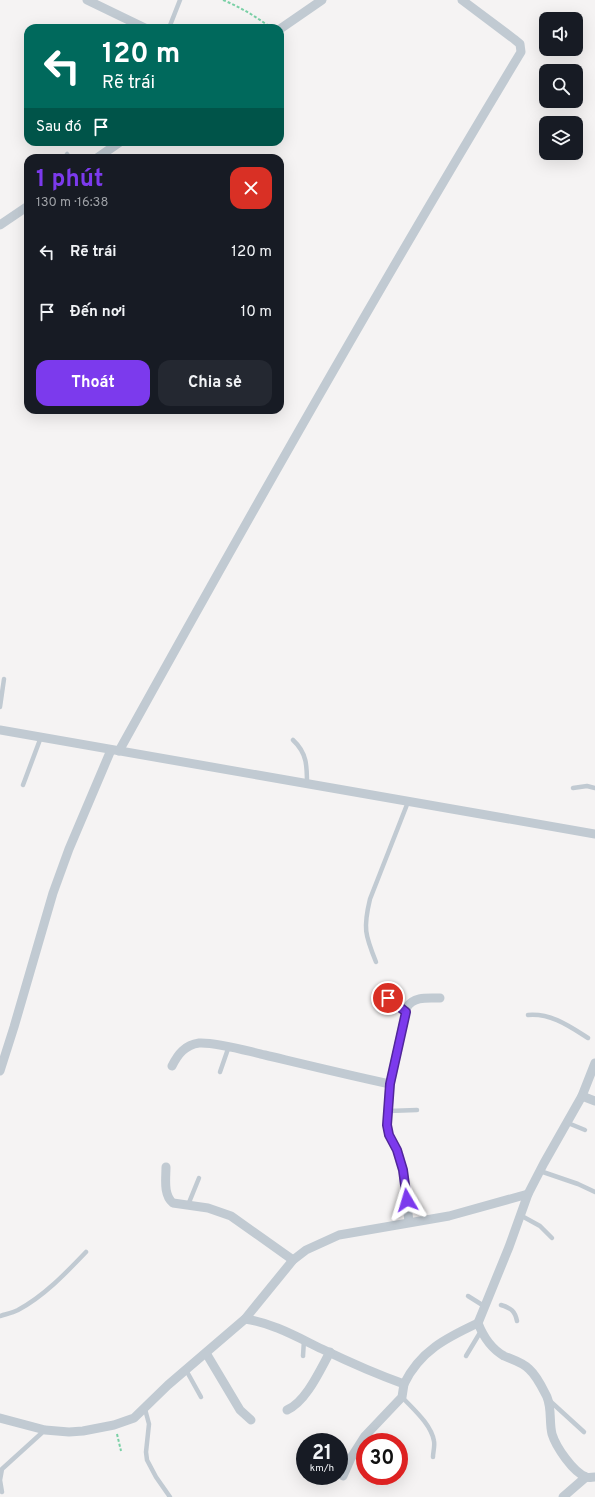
<!DOCTYPE html>
<html lang="vi">
<meta charset="utf-8">
<style>
body{margin:0;font-family:Overpass,sans-serif;background:#242831;color:#f1f3f6;height:100vh;display:flex;flex-direction:column;font-size:15px;white-space:nowrap}
*{box-sizing:border-box;margin:0}
p{font-size:13px;color:#9ea1a6}
.icon{flex:none;width:22px;height:22px;fill:none;stroke:currentColor;stroke-width:2;stroke-linecap:round;stroke-linejoin:round}
.map{position:relative;flex:1;overflow:hidden}
.sheet{position:absolute;left:24px;top:154px;width:260px;height:260px;display:flex;flex-direction:column;background:#171b24;border-radius:12px;box-shadow:0 4px 16px #0002}
.sheet>*{flex:none}
.top-card{position:absolute;left:24px;top:24px;width:260px;height:122px;border-radius:12px;box-shadow:0 4px 16px #0002;background:#00695c;color:#fff;overflow:hidden}
.fabs{position:absolute;left:539px;top:12px;display:grid;gap:8px}
.fabs a{display:grid;place-items:center;width:44px;height:44px;border-radius:8px;background:#171b24;box-shadow:0 4px 16px #0002;font-size:20px}
.speed{position:absolute;left:296px;top:1433px;display:flex;gap:8px;font-size:20px;font-weight:700;text-align:center}
.speed>*{display:grid;place-content:center;width:52px;height:52px;border-radius:50%;background:#171b24;box-shadow:0 4px 16px #0002;line-height:1}
.speed small{font-size:10px;font-weight:400}
.speed .limit{border:6px solid #d22;background:#fff;color:#111}
.pin{position:absolute;display:grid;place-items:center;width:34px;height:34px;color:#fff;margin:-17px;border:2px solid #fff;border-radius:50%;box-shadow:0 1px 4px #0007}
.me{position:absolute;width:44px;margin:-22px;rotate:353deg;stroke-linejoin:round;filter:drop-shadow(0 0 3px #0008)}
.turn{display:flex;align-items:center;gap:14px;height:84px;padding:0 12px;font-size:18px}
.turn .icon{width:52px;height:52px;stroke-width:2.5}
.turn b{display:block;font-size:28px;line-height:34px}
.then{display:flex;align-items:center;height:38px;padding:0 12px;background:#0003;gap:8px;font-size:15px}
.round{display:grid;place-items:center;flex:none;width:42px;height:42px;border-radius:12px;background:#242831}
.overview{display:flex;align-items:center;justify-content:space-between;height:68px;padding:0 12px}
h1{font-size:24px;font-weight:700;line-height:30px;color:#7c3aed}
.action{display:flex;gap:8px;margin-top:auto;padding:8px 12px}
.action a{flex:1;height:46px;border-radius:12px;background:#7c3aed;color:#fff;font-size:16px;font-weight:700;line-height:46px;text-align:center}
.action a+a{background:#242831;color:#f1f3f6}
ul{padding:0;list-style:none}
li{display:flex;align-items:center;gap:12px;height:60px;padding:0 12px}
li div{flex:1}
li b{display:block;font-size:15px}
li em{font-style:normal}
.map>svg:first-child{display:block}
</style>
<div class="map">
<svg width="595" height="1497" viewBox="0 0 595 1497">
<rect width="100%" height="100%" fill="#f5f3f3"/>
<g fill="none" stroke-linecap="round" stroke-linejoin="round">
<g stroke="#7ad0a6" stroke-width="2" stroke-dasharray="3 2" stroke-linecap="butt">
<path d="M223,0c17,7 32,16 47,27"/>
<path d="M117,1434l4,17"/>
</g>
<g stroke="#c1cad2" stroke-width="4.5">
<path d="M169,28l11,-28"/>
<path d="M67,154l3,4"/>
<path d="M0,707l4,-28"/>
<path d="M293,740c14,13 14,26 14,44"/>
<path d="M23,785l18,-48"/>
<path d="M573,788l14,-2 8,2"/>
<path d="M376,962c-11,-27 -13,-34 -6,-63l38,-97"/>
<path d="M388,998l18,14"/>
<path d="M528,1015c23,-2 41,11 60,23"/>
<path d="M220,1072l9,-26"/>
<path d="M388,1111l29,-1"/>
<path d="M568,1123l17,7"/>
<path d="M540,1171l38,13 17,8"/>
<path d="M188,1205l11,-27"/>
<path d="M520,1215l20,11 12,12"/>
<path d="M468,1296l16,10"/>
<path d="M501,1305c10,3 14,6 16,16"/>
<path d="M0,1316c6,-2 12,-3 18,-6 26,-14 47,-36 68,-58"/>
<path d="M303,1356l1,-16"/>
<path d="M466,1356l15,-25"/>
<path d="M186,1370l15,27"/>
<path d="M402,1397c11,12 29,27 32,44 1,5 -1,11 -1,16"/>
<path d="M550,1401l34,31"/>
<path d="M145,1409l4,15 -3,28 1,8 9,17 14,20"/>
<path d="M2,1492l-2,-12 2,-11 43,-39"/>
</g>
<g stroke="#c1cad2" stroke-width="9">
<path d="M87,0l58,28"/>
<path d="M280,29l42,-29"/>
<path d="M97,158l23,-16"/>
<path d="M0,225l28,-19"/>
<path d="M0,730l595,104"/>
<path d="M119,751c130,-235 263,-469 402,-699l-1,-8 -6,-5 -52,-39"/>
<path d="M595,1063l-13,33 -38,67 -16,31 -19,53 -31,76c5,13 14,26 26,33 9,4 18,6 25,13 8,7 13,18 18,28 5,12 2,25 5,37 4,13 21,38 34,43 3,1 6,0 9,0"/>
<path d="M172,1066c6,-12 13,-21 27,-23 18,-1 48,8 66,12 42,10 83,20 125,29"/>
<path d="M0,1071l14,-44 39,-134 16,-44 42,-99"/>
<path d="M582,1096l13,5"/>
<path d="M166,1167c0,11 -3,28 7,36l35,5 23,8 62,44"/>
<path d="M409,1222l-6,-52 -6,-20 -8,-15 -2,-10 3,-41 17,-77c7,-11 21,-9 33,-9"/>
<path d="M245,1319c28,4 52,18 77,30 27,13 54,25 82,35 16,-33 42,-46 74,-61"/>
<path d="M206,1353l34,57 11,10"/>
<path d="M287,1410c19,-8 33,-40 43,-58"/>
<path d="M0,1418l45,12 24,2 14,-1 31,-6 20,-7 34,-33 77,-66 48,-59 13,-10 33,-15 110,-19 79,-22"/>
<path d="M343,1476l8,-18 14,-22 37,-39 2,-13"/>
<path d="M563,1497l23,-20"/>
</g>
</g>
<g fill="none" stroke-linecap="round" stroke-linejoin="round">
<g stroke="#51269a" stroke-width="10">
<path id="route" d="M388,998l18,14 -16,72 -3,41 2,10 8,15 6,20 4,30"/>
</g>
<use href="#route" stroke="#7c3aed" stroke-width="7"/>
</g>
</svg>
<div class="fabs">
<a><svg class="icon" aria-label="sound" viewBox="0 0 24 24"><path d="M4 9h4l5-4v14l-5-4H4zM17 9q2 3 0 6"/></svg></a>
<a><svg class="icon" aria-label="search" viewBox="0 0 24 24"><circle cx="10" cy="10" r="6"/><path d="M15 15l6 6"/></svg></a>
<a><svg class="icon" aria-label="layers" viewBox="0 0 24 24"><path d="M12 4l9 5-9 5-9-5zM3 14l9 5 9-5"/></svg></a>
</div>
<div class="speed"><div>21<small>km/h</small></div><div class="limit">30</div></div>
<div class="pin" style="left:388px;top:998px;background:#d93025"><svg class="icon" aria-label="arrive" viewBox="0 0 24 24"><path d="M6 21V4h12l-3 4 3 4H6"/></svg></div>
<svg class="me" style="left:407px;top:1200px" viewBox="-20 -20 40 40"><path d="M0-17L14 15 0 8-14 15z" fill="#7c3aed" stroke="#fff" stroke-width="4"/></svg>
<div class="top-card">
<div class="turn"><svg class="icon" aria-label="left" viewBox="0 0 24 24"><path d="M17 20v-9H6M10 6l-5 5 5 5"/></svg><div><b>120 m</b>Rẽ trái</div></div>
<div class="then">Sau đó<svg class="icon" aria-label="arrive" viewBox="0 0 24 24"><path d="M6 21V4h12l-3 4 3 4H6"/></svg></div>
</div>
<section class="sheet">
<div class="overview"><div><h1>1 phút</h1><p>130 m · 16:38</p></div><a class="round" style="background:#d93025;color:#fff"><svg class="icon" aria-label="close" viewBox="0 0 24 24"><path d="M6 6l12 12M18 6L6 18"/></svg></a></div>
<ul>
<li><svg class="icon" aria-label="left" viewBox="0 0 24 24"><path d="M17 20v-9H6M10 6l-5 5 5 5"/></svg><div><b>Rẽ trái</b></div><em>120 m</em></li>
<li><svg class="icon" aria-label="arrive" viewBox="0 0 24 24"><path d="M6 21V4h12l-3 4 3 4H6"/></svg><div><b>Đến nơi</b></div><em>10 m</em></li>
</ul>
<div class="action"><a>Thoát</a><a>Chia sẻ</a></div>
</section>
</div>
